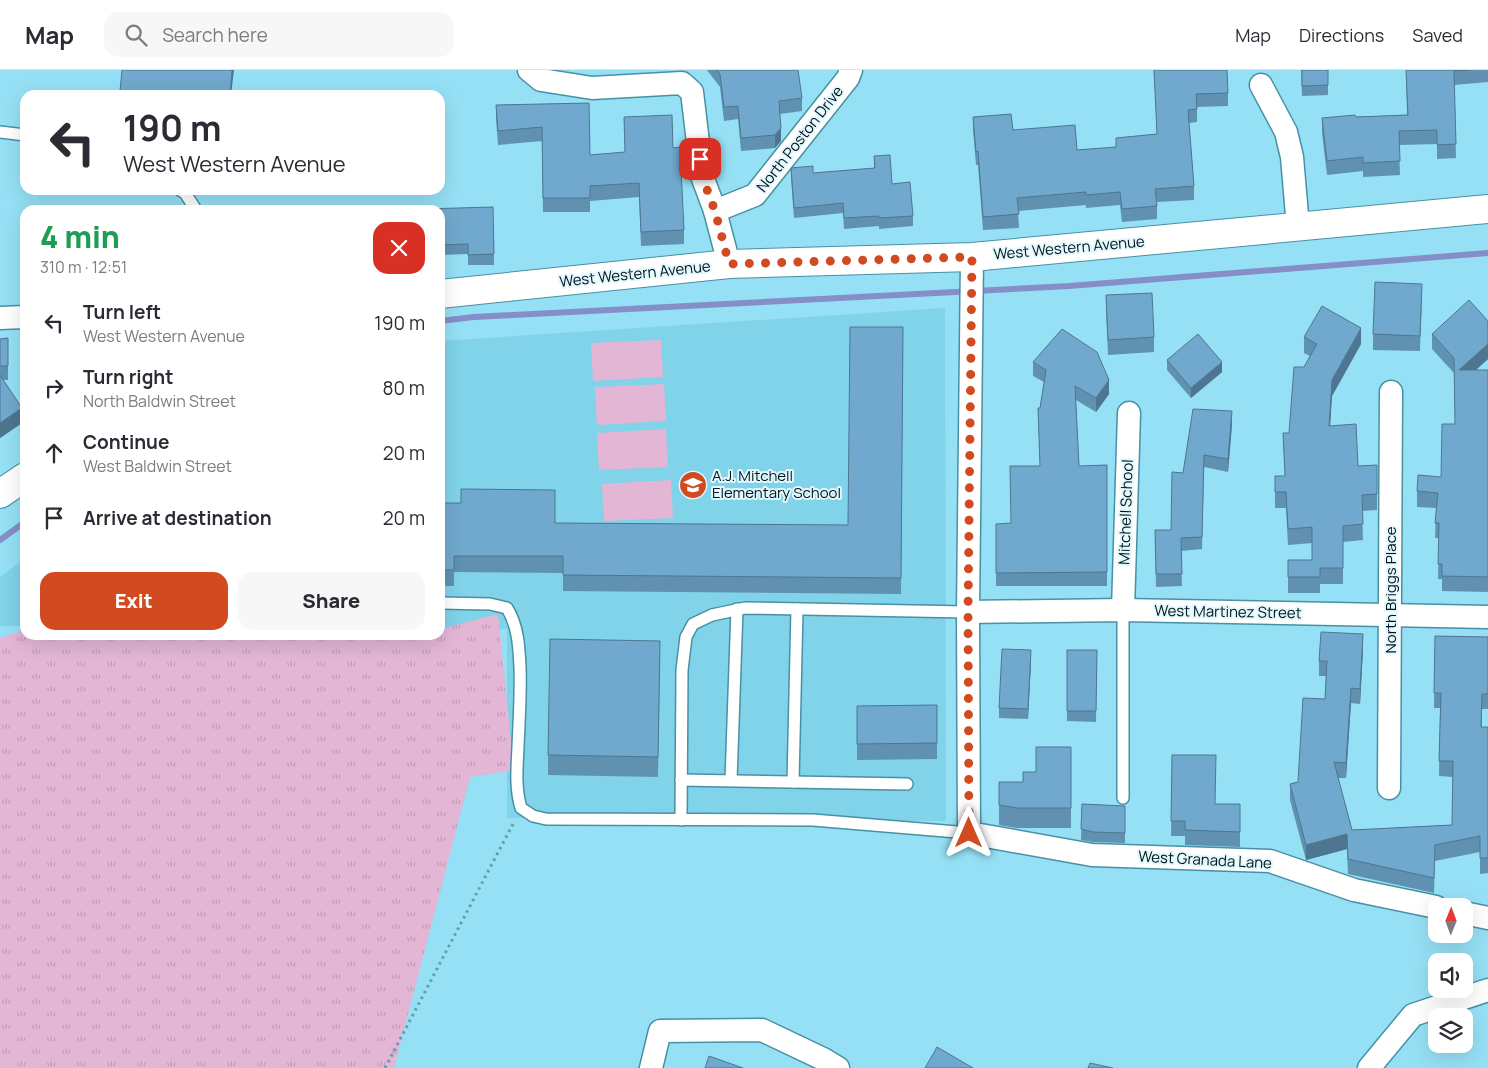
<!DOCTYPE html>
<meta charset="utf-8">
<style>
body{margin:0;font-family:Manrope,sans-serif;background:#f7f7f7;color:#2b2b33;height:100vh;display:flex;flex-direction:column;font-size:19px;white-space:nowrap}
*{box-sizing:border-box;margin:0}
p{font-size:16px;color:#7c7c81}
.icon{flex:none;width:28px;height:28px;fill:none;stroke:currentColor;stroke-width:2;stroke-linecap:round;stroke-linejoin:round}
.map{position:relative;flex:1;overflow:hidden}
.sheet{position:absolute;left:20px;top:135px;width:425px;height:435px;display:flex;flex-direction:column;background:#fff;border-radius:15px;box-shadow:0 5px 20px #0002}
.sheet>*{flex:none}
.banner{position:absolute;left:20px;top:20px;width:425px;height:105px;border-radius:15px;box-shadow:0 5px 20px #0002;background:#fff;color:#2b2b33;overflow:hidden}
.needle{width:32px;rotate:1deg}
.tools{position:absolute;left:1428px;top:828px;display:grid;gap:10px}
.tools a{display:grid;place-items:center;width:45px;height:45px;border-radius:10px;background:#fff;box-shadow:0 5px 20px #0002;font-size:25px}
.pin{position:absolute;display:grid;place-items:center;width:42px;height:42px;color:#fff;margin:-21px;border-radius:10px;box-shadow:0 2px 8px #0006}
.me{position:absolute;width:55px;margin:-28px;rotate:0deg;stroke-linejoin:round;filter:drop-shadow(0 0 4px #0008)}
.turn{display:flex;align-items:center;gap:18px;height:105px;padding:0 20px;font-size:22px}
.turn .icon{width:65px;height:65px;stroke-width:2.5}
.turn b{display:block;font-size:35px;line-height:42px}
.round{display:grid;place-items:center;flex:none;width:52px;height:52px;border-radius:15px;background:#f7f7f7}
.summary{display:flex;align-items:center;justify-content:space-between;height:85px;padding:0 20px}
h1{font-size:30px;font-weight:800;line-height:38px;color:#1e9e55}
.primary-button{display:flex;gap:10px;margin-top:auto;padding:10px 20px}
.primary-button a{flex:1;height:58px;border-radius:15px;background:#d24a1f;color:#fff;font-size:20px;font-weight:800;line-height:58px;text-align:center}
.primary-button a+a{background:#f7f7f7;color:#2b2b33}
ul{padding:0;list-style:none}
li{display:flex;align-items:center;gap:15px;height:65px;padding:0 20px}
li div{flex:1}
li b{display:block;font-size:19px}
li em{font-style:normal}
header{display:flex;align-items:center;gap:30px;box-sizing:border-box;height:70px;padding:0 25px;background:#fff;border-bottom:1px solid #e1e1e2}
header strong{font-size:24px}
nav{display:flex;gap:28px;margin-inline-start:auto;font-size:18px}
.search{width:350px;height:45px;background:#f7f7f7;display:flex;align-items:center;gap:12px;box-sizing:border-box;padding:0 18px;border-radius:15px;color:#7c7c81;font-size:19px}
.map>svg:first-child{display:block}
</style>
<header>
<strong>Map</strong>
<div class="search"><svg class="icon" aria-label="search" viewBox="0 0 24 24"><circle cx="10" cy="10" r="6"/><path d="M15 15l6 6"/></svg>Search here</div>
<nav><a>Map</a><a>Directions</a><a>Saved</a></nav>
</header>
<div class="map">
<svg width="1488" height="998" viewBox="0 0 1488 998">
<defs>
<pattern id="grass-tufts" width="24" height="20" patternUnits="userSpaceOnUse" patternTransform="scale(1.25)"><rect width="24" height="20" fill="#e3b6d6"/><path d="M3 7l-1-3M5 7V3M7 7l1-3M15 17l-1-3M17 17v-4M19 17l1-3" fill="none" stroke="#c19cb7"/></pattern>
</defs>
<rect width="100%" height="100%" fill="#95e0f5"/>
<g fill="#80d3e9">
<path d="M945,238l1,513 -439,-3v-189l-67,-1v-287z"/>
<path d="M25,488v68h-25v-49z"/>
</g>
<path fill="url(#grass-tufts)" d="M498,544l16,156 -44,7 -76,291h-394v-430l25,-8v5h248l2,4 131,-1 11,-3h23v-6z"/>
<g fill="#e3b6d6">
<path d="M661,270l2,37 -70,4 -2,-38z"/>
<path d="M664,314l2,37 -69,4 -2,-38z"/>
<path d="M666,359l2,38 -69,3 -2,-37z"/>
<path d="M671,410l2,38 -69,3 -2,-37z"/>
</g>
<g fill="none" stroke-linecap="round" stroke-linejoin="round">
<g stroke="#858ec6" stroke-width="6">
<path d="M440,251l34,-4 595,-31 419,-33"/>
<path d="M0,470l25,-18"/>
</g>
<g stroke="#4691a4" stroke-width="14">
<g id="service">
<path d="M0,62l25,3"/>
<path d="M180,120l5,3 11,17"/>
<path d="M440,533l50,1 17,4c11,18 12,38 13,59 1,27 -1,54 -2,80 -1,21 -3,41 3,61l12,8 13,3 267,1 156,13"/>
<path d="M681,710l226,4"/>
<path d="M731,710l6,-171"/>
<path d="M793,712l4,-173"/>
<path d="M1123,728v-188"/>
<path d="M681,750l1,-150 4,-33 7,-13 19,-9 33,-7 223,4"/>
</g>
</g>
<g stroke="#4691a4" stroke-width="25">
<g id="minor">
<path d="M529,0l12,10 51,8 90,-5 10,9 10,84 13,35 14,53"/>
<path d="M1261,15l25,47 6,25 6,70"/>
<path d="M715,141l40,-16 93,-117 3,-8"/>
<path d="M972,187l-4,355 1,221 123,22 178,6 84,29 82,17"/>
<path d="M0,248l25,-1"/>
<path d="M1123,540l6,-197"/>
<path d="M968,542l155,-2 365,7"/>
<path d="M1389,718l2,-396"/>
<path d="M1464,843l24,5"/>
<path d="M651,998l9,-37 102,-1 61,29 15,9"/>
<path d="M1369,998l44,-53 75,-25"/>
</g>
</g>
<g stroke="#4691a4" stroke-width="30">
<g id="tertiary">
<path d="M440,224l289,-30 243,-7 516,-48"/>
<path d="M0,424l25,-17"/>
</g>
</g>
<path stroke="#639cac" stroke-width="3" stroke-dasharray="2.5 4" stroke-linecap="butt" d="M385,998l129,-246"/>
<use href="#service" stroke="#fff" stroke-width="11"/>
<use href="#minor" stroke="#fff" stroke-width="22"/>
<use href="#tertiary" stroke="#fff" stroke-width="28"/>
</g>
<g fill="#6091b0">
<path d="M707,0h91l4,28v13l-22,3 1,27 -6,7 -34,3 -3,-32 -14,2 -4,-34z"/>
<path d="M1154,0l74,23v13l-31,1v15l-8,1 5,63v14l-37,2v17l-35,3 -2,-17 -34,3v-3l-68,6 1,17 -36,2 -5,-65h-2l-3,-35v-13l104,33 39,-3v-9l41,-4z"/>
<path d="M1301,0h27v25l-26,1z"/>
<path d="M1406,0h82v12l-34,3 2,73 -19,1v-15l-38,1 1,30 -37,2v-6l-36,4 -5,-42v-15l85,-3z"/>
<path d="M120,21l111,4h-111z"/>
<path d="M589,33l1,52 35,-3 -1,-35 49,31 11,82v14l-43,2 -2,-49 -49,4v11h-47l-1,-71 -44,4 -2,-26v-14z"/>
<path d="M874,86l39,60v10l-34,3v-3l-35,3 -1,-16 -49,5 -3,-40v-10l22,5 61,-5z"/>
<path d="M493,137l1,58h-26v-11l-28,1v-45z"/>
<path d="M1106,225l48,42v15l-46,3 -2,-45z"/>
<path d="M1422,229l-2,52 -47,-1v-16z"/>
<path d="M1488,251v38l-12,11h12v222l-46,-1v-12h-4l1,-41h-4l1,-30 -19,-1v-16l24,-14 14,-53 -1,-51 -22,-24v-15z"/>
<path d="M903,257l-2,267 -338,-3v-18l-109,-1v14h-14v-83h21l94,20 293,2z"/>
<path d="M1304,267l57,7 -29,52 -2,30 47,68v16l-15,1 1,29 -20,2v42h-23v9h-32v-33h24v-17l-24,2 -2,-37h-11v-32h10l-2,-43h6l15,-66 6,-11 -6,-3z"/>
<path d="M8,268v42h-5l19,43 -22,15v-99z"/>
<path d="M1167,290l55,12 -31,26 -24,-28z"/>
<path d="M1033,292l76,32 -13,18 -20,-12 3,66 28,-1v121h-111v-62l15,-1 29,-57 -2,-58h2l4,-26 -11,-6z"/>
<path d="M1232,354l-4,48 -24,-5 -2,82 -21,2 1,35 -26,1 -1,-57h16l12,-57z"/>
<path d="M1435,566l53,1v72h-6v18h6v146l-8,1v-22l-45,9 -1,32 -86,-19 -1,-25 -41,11 -16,-60v-16l8,-2 27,-83 1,-23h-7v-15l44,-12 -3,55 -9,-1 -5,75h-8l14,52 100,-5 1,-48 -14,-1 1,-68h-6z"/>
<path d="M1067,580h30l-1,72 -29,-1z"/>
<path d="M660,591l-2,116 -110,-2v-20z"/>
<path d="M1031,591l-3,58 -29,-1v-10z"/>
<path d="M937,635v54l-80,1v-54z"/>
<path d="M1071,677v81h-54l-18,-3v-43h24l13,-10z"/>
<path d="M1172,685l43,49h25v43l-55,-2v-9h-14z"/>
<path d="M1082,734l43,2v37l-32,-1 -12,-2z"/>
</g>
<g fill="#4e7690">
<path d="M232,0h2l-3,25h-1z"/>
<path d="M781,58v13l-6,7v-13z"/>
<path d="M1361,258v16l-29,52 -3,46v-16l3,-46z"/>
<path d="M1488,274v15l-29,26v-15z"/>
<path d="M1222,292v10l-31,26v-10z"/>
<path d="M1109,310v14l-13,18v-14z"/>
<path d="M22,338v15l-22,15v-15z"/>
<path d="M1232,341v13l-4,48v-13z"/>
<path d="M1363,564v15l-3,55v-15z"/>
<path d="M1031,580v11l-3,58v-10z"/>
<path d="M1351,618v15l-5,75v-15z"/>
<path d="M1347,764v15l-41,11v-15z"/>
</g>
<g fill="#70a9cd" stroke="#4e7690">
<path d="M122,0h110l-2,25h-60l-50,-4z"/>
<path d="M717,0h81l4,28 -23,3 2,27 -6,7 -34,3 -3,-32 -14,1 -4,-33z"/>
<path d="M1154,0h73l1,23 -32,1 1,15 -9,1 6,76 -39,3 2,17 -35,3 -2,-17 -34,3v-3l-69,6 2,16 -36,3 -5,-66 -2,1 -3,-35 38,-3 2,16 62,-5 2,25 39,-3v-9l41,-4z"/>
<path d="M1302,0h26v15l-26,1z"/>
<path d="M1406,0h63l-15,1 2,73 -19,1v-15l-38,1 1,30 -37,2v-6l-36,4 -5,-43 33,-3 1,2 52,-2z"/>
<path d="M589,33l1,52 35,-3 -1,-35 48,-2 1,33 7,-1 4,83 -43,2 -2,-49 -49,3v12h-47l-1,-71 -44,4 -2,-26z"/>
<path d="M890,85l2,29 18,-2 3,34 -34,2v-2l-35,2 -1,-15 -49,5 -3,-40 22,-2v7l62,-5 -1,-12z"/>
<path d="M493,137l1,47 -26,1v-11l-28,1v-35h-17v-1z"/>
<path d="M1375,212l47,2 -2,52 -47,-2z"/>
<path d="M1152,223l2,44 -46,3 -2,-45z"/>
<path d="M1469,230l19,21v23l-29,26h29v207l-46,-1v-12h-4l1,-41h-4l3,-30 -21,-2 1,-16 23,2 1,-53h13l-1,-66 -22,-24z"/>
<path d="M1322,236l39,22 -29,52 -3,46 27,-2 2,42 19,-1v29l-15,1 1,29 -20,2v42h-23v9h-32v-17h24v-33l-24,2 -2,-37h-11v-16h10l-2,-43h6l5,-66h10l13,-23 -13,-7z"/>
<path d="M850,257h53l-2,251 -338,-3v-19h-109v14h-14v-67h21v-14l94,1v33l293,2z"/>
<path d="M1062,259l35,23 12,28 -13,18 -21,-12 4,80 28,-1v107l-111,1v-49l15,-1 -1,-57h30l-2,-58h2l6,-38 -13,-8z"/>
<path d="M1198,264l24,28 -31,26 -24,-28z"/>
<path d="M8,268v28h-8v-27z"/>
<path d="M0,305l22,33 -22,15z"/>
<path d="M1193,339l39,2 -4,48 -24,-4 -2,82 -21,1 1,36h-26l-1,-44h16l1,-58 11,1z"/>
<path d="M1321,562l42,2 -3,55 -9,-1 -5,75 -12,-1 18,68 100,-5 1,-64h-14l2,-68h-7l1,-57 53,1v57h-6l-1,33h7v131h-8v-22l-45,9 -1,33 -86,-19 -1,-25 -41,11 -16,-61 8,-2 5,-84 22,1 2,-38h-8z"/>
<path d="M550,569l110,2 -2,116 -110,-2z"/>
<path d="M1002,579l29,1 -3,59 -29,-1z"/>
<path d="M1067,580h30l-1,61h-29z"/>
<path d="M937,635v38l-80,1v-38z"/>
<path d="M1036,677h35v61h-54l-18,-3v-23h24v-10h13z"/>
<path d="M1172,685h44l-1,49h25v28l-55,-2v-9h-14z"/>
<path d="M1082,734l43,2v27l-32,-1 -12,-3z"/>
<path d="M937,977l36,21h-48z"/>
<path d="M709,986l34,12h-38z"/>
<path d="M1090,993l23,5h-25z"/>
</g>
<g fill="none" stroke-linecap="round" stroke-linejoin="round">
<path stroke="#d24a1f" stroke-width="9" stroke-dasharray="0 16.2" d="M700,89l2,17 13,35 14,53 243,-7 -4,355 1,221"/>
</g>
<defs>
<g id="school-disc" transform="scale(1.4375)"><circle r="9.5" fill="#d24a1f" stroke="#e3f8fe"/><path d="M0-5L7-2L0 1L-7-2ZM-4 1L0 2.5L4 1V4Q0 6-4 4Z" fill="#fff"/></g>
</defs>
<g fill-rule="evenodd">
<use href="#school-disc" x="693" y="415"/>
</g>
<g text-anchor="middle" stroke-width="4" stroke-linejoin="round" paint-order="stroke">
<g font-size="15" fill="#00151a" stroke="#e3f8fe">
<text transform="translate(800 69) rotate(-52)" y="5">North Poston Drive</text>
<text transform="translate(1069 178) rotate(-5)" y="5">West Western Avenue</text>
<text transform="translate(635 204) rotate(-6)" y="5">West Western Avenue</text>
<text transform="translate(1126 442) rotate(-88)" y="5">Mitchell School</text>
<text transform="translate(1391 520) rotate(-90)" y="5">North Briggs Place</text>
<text transform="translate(1228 542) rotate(1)" y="5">West Martinez Street</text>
<text transform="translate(1205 790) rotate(3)" y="5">West Granada Lane</text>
</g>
<g font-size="15" fill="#00151a" stroke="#e3f8fe" text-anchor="start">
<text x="712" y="411">A.J. Mitchell<tspan x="712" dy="17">Elementary School</tspan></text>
</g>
</g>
</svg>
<div class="tools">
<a><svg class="needle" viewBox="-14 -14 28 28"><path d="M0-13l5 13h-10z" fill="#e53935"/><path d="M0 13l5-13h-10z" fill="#7c7c81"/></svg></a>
<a><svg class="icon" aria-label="sound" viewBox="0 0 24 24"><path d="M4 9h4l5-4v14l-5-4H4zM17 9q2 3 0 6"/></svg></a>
<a><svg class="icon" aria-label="layers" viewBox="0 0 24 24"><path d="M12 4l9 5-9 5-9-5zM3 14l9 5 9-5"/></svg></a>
</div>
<div class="pin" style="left:700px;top:89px;background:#d93025"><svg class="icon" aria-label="arrive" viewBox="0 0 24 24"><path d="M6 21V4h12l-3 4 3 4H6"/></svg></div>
<svg class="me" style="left:969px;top:763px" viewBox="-20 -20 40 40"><path d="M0-17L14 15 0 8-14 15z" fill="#d24a1f" stroke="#fff" stroke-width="4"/></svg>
<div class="banner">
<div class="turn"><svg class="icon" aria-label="left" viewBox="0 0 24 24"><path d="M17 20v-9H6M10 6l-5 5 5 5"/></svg><div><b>190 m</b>West Western Avenue</div></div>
</div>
<section class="sheet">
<div class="summary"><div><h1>4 min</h1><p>310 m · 12:51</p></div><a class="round" style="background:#d93025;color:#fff"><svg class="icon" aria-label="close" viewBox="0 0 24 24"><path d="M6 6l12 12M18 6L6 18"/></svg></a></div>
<ul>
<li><svg class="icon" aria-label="left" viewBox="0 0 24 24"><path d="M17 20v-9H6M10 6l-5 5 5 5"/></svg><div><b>Turn left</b><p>West Western Avenue</p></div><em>190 m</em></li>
<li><svg class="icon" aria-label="right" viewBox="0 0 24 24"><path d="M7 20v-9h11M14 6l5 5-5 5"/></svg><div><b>Turn right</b><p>North Baldwin Street</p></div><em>80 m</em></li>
<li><svg class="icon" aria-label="ahead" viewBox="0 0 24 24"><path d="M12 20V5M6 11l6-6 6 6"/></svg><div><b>Continue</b><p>West Baldwin Street</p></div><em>20 m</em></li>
<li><svg class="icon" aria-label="arrive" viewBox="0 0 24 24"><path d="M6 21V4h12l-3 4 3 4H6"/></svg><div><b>Arrive at destination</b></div><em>20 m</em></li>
</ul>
<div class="primary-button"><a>Exit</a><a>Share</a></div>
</section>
</div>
